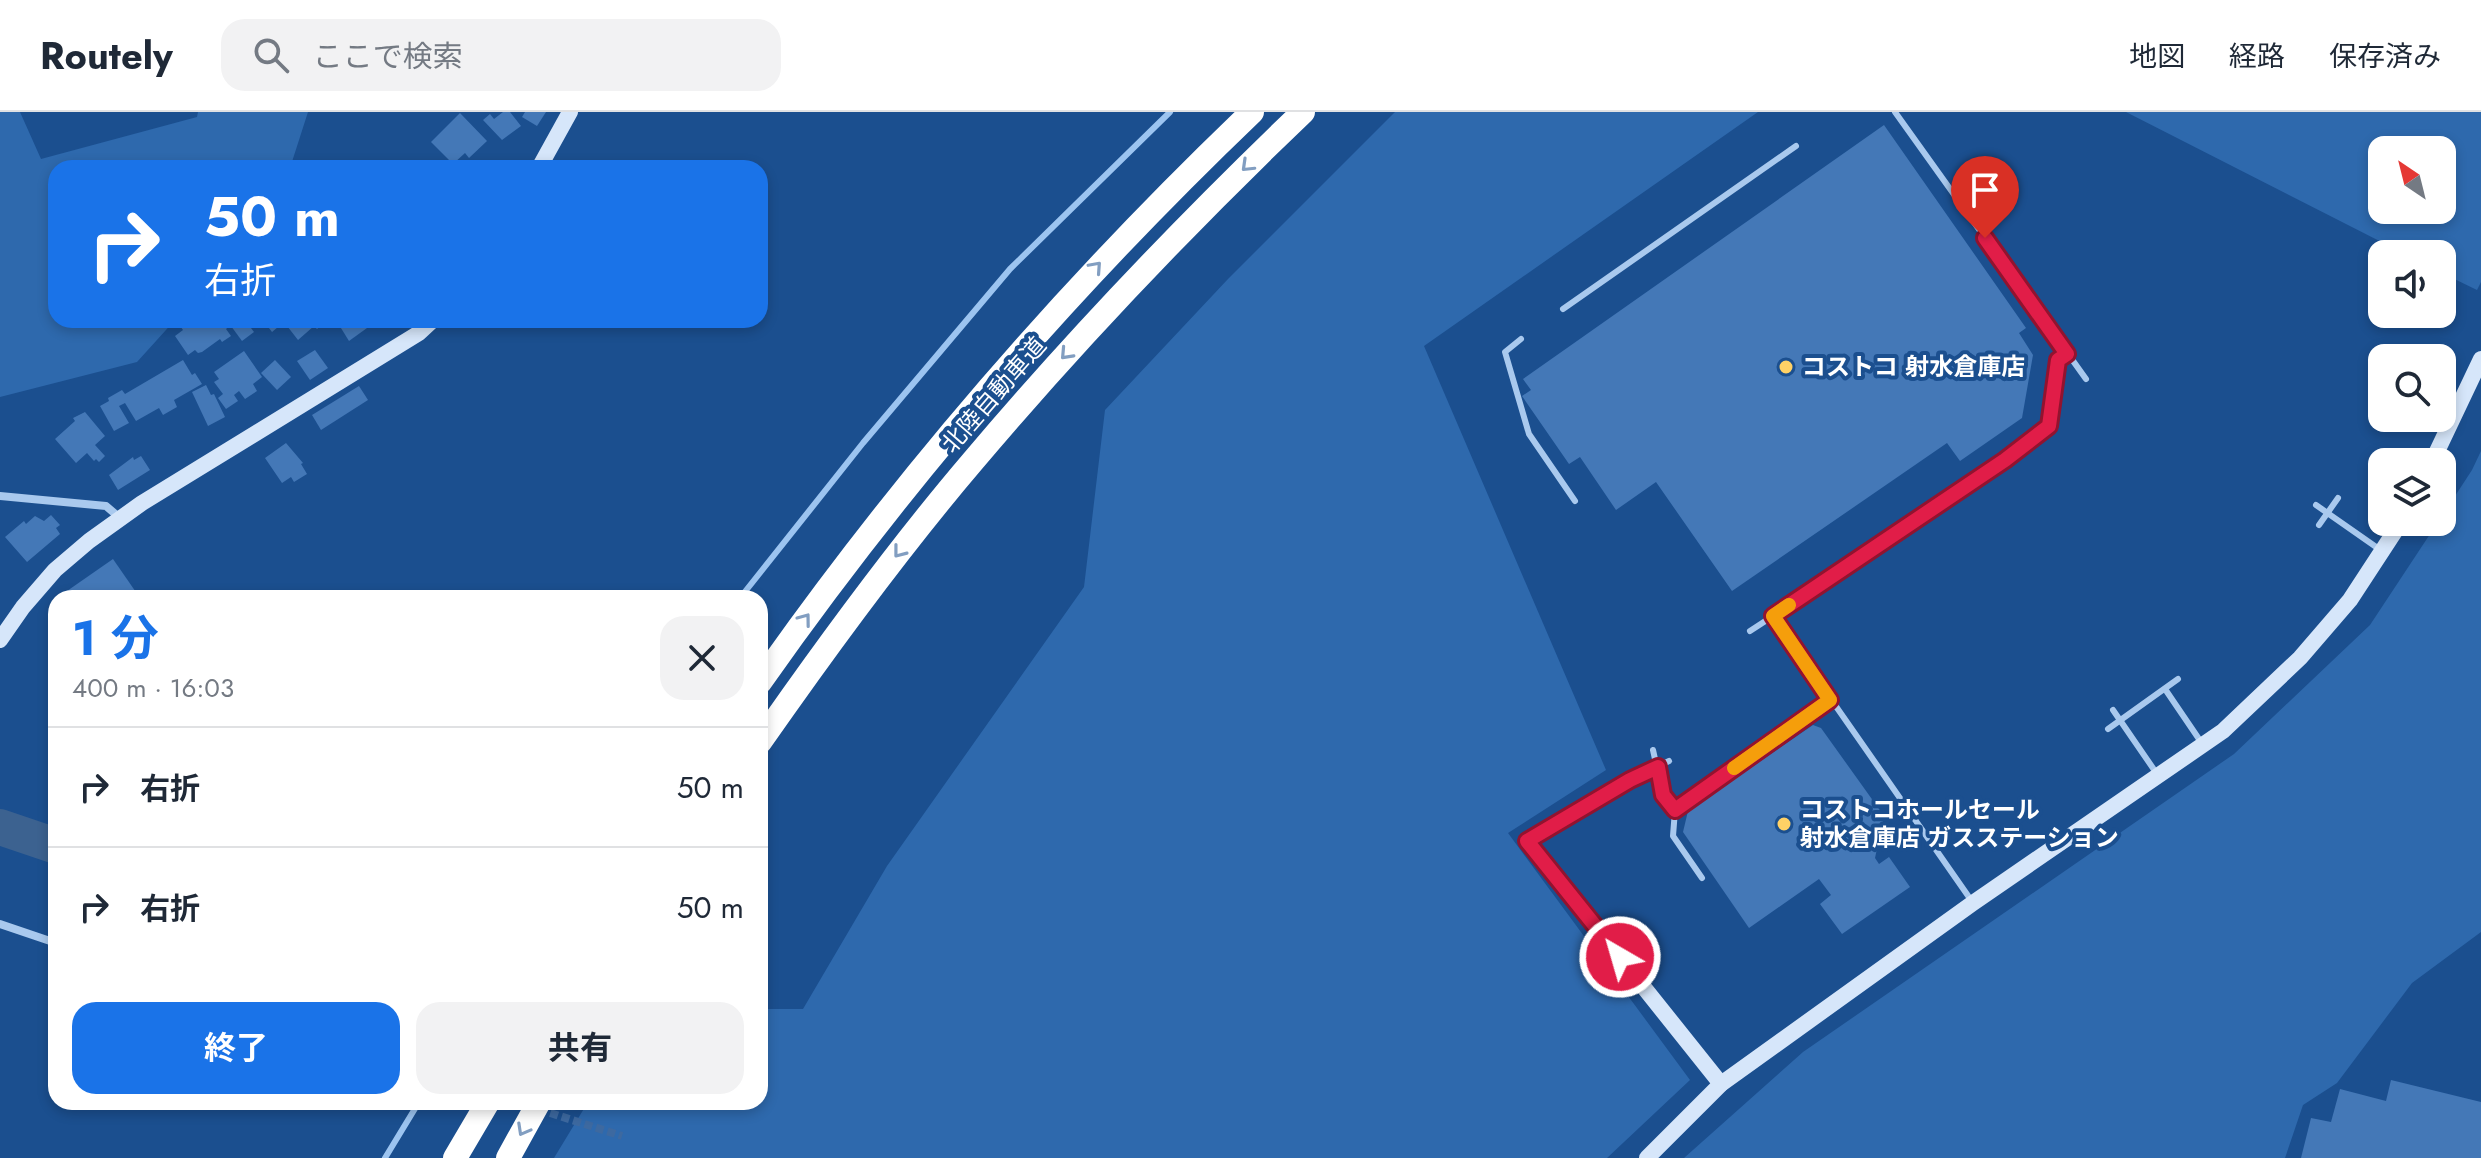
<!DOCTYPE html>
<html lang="ja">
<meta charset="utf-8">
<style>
body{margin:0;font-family:Jost,"Noto Sans JP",sans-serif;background:#f2f2f3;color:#1f2937;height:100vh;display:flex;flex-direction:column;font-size:30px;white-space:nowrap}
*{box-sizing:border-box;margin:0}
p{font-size:26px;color:#747a83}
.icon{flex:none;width:44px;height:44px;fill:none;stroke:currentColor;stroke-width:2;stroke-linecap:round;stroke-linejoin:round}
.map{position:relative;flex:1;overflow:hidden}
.side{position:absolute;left:48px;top:478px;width:720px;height:520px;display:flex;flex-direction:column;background:#fff;border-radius:24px;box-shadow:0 4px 12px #0003}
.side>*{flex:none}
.top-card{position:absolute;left:48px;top:48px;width:720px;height:168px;border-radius:24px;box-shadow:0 4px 12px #0003;background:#1a73e8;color:#fff;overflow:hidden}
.needle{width:52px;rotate:325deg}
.tools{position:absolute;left:2368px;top:24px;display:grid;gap:16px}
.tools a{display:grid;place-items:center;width:88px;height:88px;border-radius:16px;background:#fff;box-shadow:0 4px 12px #0003;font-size:40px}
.pin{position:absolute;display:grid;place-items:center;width:68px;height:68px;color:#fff;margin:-82px -34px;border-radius:50% 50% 50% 0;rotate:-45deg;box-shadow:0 0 8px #0007}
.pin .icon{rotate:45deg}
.me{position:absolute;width:88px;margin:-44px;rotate:322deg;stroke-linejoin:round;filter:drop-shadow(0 0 6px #0008)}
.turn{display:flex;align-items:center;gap:28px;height:168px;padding:0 24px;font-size:36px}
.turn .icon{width:104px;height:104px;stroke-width:2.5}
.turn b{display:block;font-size:56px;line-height:68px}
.round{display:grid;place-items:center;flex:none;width:84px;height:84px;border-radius:24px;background:#f2f2f3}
.head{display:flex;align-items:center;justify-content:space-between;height:136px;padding:0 24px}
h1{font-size:48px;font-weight:700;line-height:60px;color:#1a73e8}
.cta{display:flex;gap:16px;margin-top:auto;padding:16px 24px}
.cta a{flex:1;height:92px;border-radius:24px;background:#1a73e8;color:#fff;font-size:32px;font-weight:700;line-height:92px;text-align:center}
.cta a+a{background:#f2f2f3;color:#1f2937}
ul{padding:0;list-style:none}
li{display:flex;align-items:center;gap:24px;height:120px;padding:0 24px;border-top:2px solid #e0e1e3}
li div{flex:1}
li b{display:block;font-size:30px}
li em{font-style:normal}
header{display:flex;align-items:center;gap:48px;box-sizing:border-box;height:112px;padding:0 40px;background:#fff;border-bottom:2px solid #e0e1e3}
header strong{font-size:38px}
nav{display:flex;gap:44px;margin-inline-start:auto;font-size:28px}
.search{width:560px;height:72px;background:#f2f2f3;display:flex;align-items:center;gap:20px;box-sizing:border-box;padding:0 28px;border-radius:24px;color:#747a83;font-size:30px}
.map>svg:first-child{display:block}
</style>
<header>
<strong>Routely</strong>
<div class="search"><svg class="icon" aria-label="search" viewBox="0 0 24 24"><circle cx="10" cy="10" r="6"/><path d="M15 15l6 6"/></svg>ここで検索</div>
<nav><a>地図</a><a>経路</a><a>保存済み</a></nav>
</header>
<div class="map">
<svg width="2481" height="1046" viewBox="0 0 2481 1046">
<rect width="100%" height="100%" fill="#1b4f8f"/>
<g fill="#2e69ad" fill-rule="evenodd">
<path d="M0,0h20l21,47 156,-42 1,-5h110l-18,56h-234v152h119l-38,42 -137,35z"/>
<path d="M1395,0h363l-334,234 182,424 -98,63 182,247 -83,78h-1053l34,-56h172v-93h43l84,-143 197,-279 21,-177 123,-131z"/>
<path d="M2126,0h355v170l-4,8 -35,-17v-19h-37zM2382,38h60v60h-60z"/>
<path d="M2481,339v481l-69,51 -75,100 -34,22 -18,53h-601l119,-106 431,-298 136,-129 68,-103h4v-6l30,-46z"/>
</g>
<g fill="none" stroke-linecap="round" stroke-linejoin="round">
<g stroke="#9cc4f0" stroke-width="6">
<path d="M740,486l123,-155 147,-174 160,-157"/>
<path d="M385,1046l34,-56"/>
</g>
<path stroke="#3c6290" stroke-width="36" d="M0,715l56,19"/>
</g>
<g fill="#4478b7">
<path d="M503,0h7l11,14 -19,14 -19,-20 7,-6 4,5z"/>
<path d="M525,0h21l-9,14 -15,-9z"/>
<path d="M460,1l27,28 -18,17 -4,-5 -12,11 -22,-22z"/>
<path d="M1884,13l142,203 -7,5 14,22 -11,63 -62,43 -13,-18 -215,148 -76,-109 -40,28 -36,-53 -11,7 -47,-68 9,-6 -8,-11z"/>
<path d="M181,208h48l3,4 -6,5 5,7 -9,6 -2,-3 -18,13 -4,1 -3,-3 -7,5 -13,-19 8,-6 -5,-7z"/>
<path d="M240,208h5l9,12 -12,9 -11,-15z"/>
<path d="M263,208h65l-11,9 -3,-3 -16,14 -14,-18 -12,10z"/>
<path d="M336,208h26l5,8 -18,13z"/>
<path d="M315,238l13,18 -18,12 -13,-19z"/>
<path d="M244,239l18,26 -9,7 4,7 -12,8 -6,-8 -5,4 4,6 -12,8 -8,-11 5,-4 -9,-12 5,-3 -5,-7z"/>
<path d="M183,248l9,15 3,-2 7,11 -28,16 3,7 -14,8 -4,-7 -23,13 -11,-18 -6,3 10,17 -15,8 -14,-25 9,-5 -1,-3 14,-8 3,4z"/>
<path d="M275,248l16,17 -14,13 -16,-17z"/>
<path d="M206,273l5,10 3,-1 11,23 -17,9 -16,-34z"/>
<path d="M359,274l9,14 -47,30 -9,-15z"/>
<path d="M85,300l20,24 -10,9 10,11 -6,6 -3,-3 -2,2 -7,-8 -11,10 -21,-24 20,-18 -2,-3z"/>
<path d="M286,331l17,20 -2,1 6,10 -13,8 -3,-5 -9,6 -17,-25z"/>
<path d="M141,344l9,14 -32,20 -9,-15 24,-18 1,3z"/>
<path d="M51,403l9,10 -4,3 4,6 -33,28 -22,-25 19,-16 2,3 9,-8 9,5z"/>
<path d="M113,447l27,39h-68l-5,-7z"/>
<path d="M1813,613l8,3 63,88 -9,42 4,6 10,-7 21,30 -68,47 -22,-30 11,-9 -12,-16 -70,49 -66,-96 5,-21z"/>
<path d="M2391,968l90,22v56h-180l10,-40 20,4 9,-33 46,12z"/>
</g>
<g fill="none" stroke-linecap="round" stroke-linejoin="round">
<path stroke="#3d69a0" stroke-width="8" stroke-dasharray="8 4" stroke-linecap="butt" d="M516,990l106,34"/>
<g stroke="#a9c9ee" stroke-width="6">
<path d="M1895,0l191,267"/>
<path d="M1563,197l233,-163"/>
<path d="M1521,227l-16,13 24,82 46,67"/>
<path d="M2316,393l63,44"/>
<path d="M2319,413l19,-27"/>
<path d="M1750,519l23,-15"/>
<path d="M2165,577l36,53"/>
<path d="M2113,598l44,64"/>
<path d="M2108,617l70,-50"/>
<path d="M1653,638l10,45 12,15 155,-110"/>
<path d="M1633,667l36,-18"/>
<path d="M1675,698l-2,26 29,42"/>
<path d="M1971,788l-198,-284 232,-156 44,-34 9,-66 9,-6"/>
</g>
<g stroke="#a9c9ee" stroke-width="8">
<path d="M0,384l106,10 14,12"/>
<path d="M0,812l56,19"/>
</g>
<g stroke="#d6e6fa" stroke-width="16">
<path d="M539,56l31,-56"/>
<path d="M2432,350l49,-103"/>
<path d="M0,528l23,-33 32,-37 34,-29 53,-38 277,-170 14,-13"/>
<path d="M1630,668l-103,61 194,243"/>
<path d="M1647,1046l74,-74 252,-181 250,-172 77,-73 50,-58 51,-78"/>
</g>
<g stroke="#fff" stroke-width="24">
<path d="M760,570c145,-206 310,-396 492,-570"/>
<path d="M760,630c67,-96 137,-192 213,-281 104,-123 214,-238 330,-349"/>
<path d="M455,1046l33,-56"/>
<path d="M508,1046l31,-56"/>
</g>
</g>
<defs><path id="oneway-chevron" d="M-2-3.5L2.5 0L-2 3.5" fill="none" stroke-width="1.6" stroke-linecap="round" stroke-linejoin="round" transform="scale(2)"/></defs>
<g stroke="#829ec1">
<use href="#oneway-chevron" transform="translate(1247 54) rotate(136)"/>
<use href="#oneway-chevron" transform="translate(1096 155) rotate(-48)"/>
<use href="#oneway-chevron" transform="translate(1066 242) rotate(133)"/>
<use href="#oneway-chevron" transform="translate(899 440) rotate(128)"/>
<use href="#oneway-chevron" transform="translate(805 507) rotate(-53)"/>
<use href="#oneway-chevron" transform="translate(523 1018) rotate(119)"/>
</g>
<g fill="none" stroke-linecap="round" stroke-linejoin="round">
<g stroke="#92132f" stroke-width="20">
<path id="route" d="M1620,845l-93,-116 103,-61 28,-13 5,28 12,15 155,-110 -57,-84 232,-156 44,-34 9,-66 9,-6 -82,-116"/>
</g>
<use href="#route" stroke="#e11d48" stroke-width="14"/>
<path stroke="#f59e0b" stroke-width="14" d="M1734,656l96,-68 -57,-84 16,-11"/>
</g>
<g fill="#ffd166" stroke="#1b4f8f" stroke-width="3">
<circle cx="1786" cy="255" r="8"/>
<circle cx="1784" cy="712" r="8"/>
</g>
<g text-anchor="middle" stroke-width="8" stroke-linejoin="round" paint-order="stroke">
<g font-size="24" font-weight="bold" fill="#fff" stroke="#1b4f8f" text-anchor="start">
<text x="1802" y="263">コストコ 射水倉庫店</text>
<text x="1800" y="706">コストコホールセール<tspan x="1800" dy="28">射水倉庫店 ガスステーション</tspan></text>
</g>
<g font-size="24" fill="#fff" stroke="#1b4f8f">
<text transform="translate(994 283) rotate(-49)" y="8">北陸自動車道</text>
</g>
</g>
</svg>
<div class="tools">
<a><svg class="needle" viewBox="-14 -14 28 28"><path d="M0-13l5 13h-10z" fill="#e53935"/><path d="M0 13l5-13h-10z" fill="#747a83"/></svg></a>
<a><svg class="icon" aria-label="sound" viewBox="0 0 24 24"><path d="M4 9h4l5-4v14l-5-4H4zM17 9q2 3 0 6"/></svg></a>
<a><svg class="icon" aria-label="search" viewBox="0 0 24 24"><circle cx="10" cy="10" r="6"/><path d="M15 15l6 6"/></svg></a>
<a><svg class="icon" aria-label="layers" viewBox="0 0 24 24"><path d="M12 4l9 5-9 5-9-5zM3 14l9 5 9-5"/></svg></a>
</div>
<div class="pin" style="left:1985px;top:126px;background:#d93025"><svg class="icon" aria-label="arrive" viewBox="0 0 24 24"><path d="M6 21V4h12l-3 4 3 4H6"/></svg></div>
<svg class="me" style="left:1620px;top:845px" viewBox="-20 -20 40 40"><circle r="17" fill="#e11d48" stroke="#fff" stroke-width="3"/><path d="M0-11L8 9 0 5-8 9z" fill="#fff"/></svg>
<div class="top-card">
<div class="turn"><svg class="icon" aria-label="right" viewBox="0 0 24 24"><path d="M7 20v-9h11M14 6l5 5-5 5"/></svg><div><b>50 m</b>右折</div></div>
</div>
<section class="side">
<div class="head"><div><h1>1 分</h1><p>400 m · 16:03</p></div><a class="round"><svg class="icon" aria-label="close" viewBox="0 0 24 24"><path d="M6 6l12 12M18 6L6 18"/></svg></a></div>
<ul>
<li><svg class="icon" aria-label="right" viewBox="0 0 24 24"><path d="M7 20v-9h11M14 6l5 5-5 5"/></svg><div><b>右折</b></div><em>50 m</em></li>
<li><svg class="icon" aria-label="right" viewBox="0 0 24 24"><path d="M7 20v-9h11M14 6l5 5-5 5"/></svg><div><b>右折</b></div><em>50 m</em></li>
</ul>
<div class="cta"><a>終了</a><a>共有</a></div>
</section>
</div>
